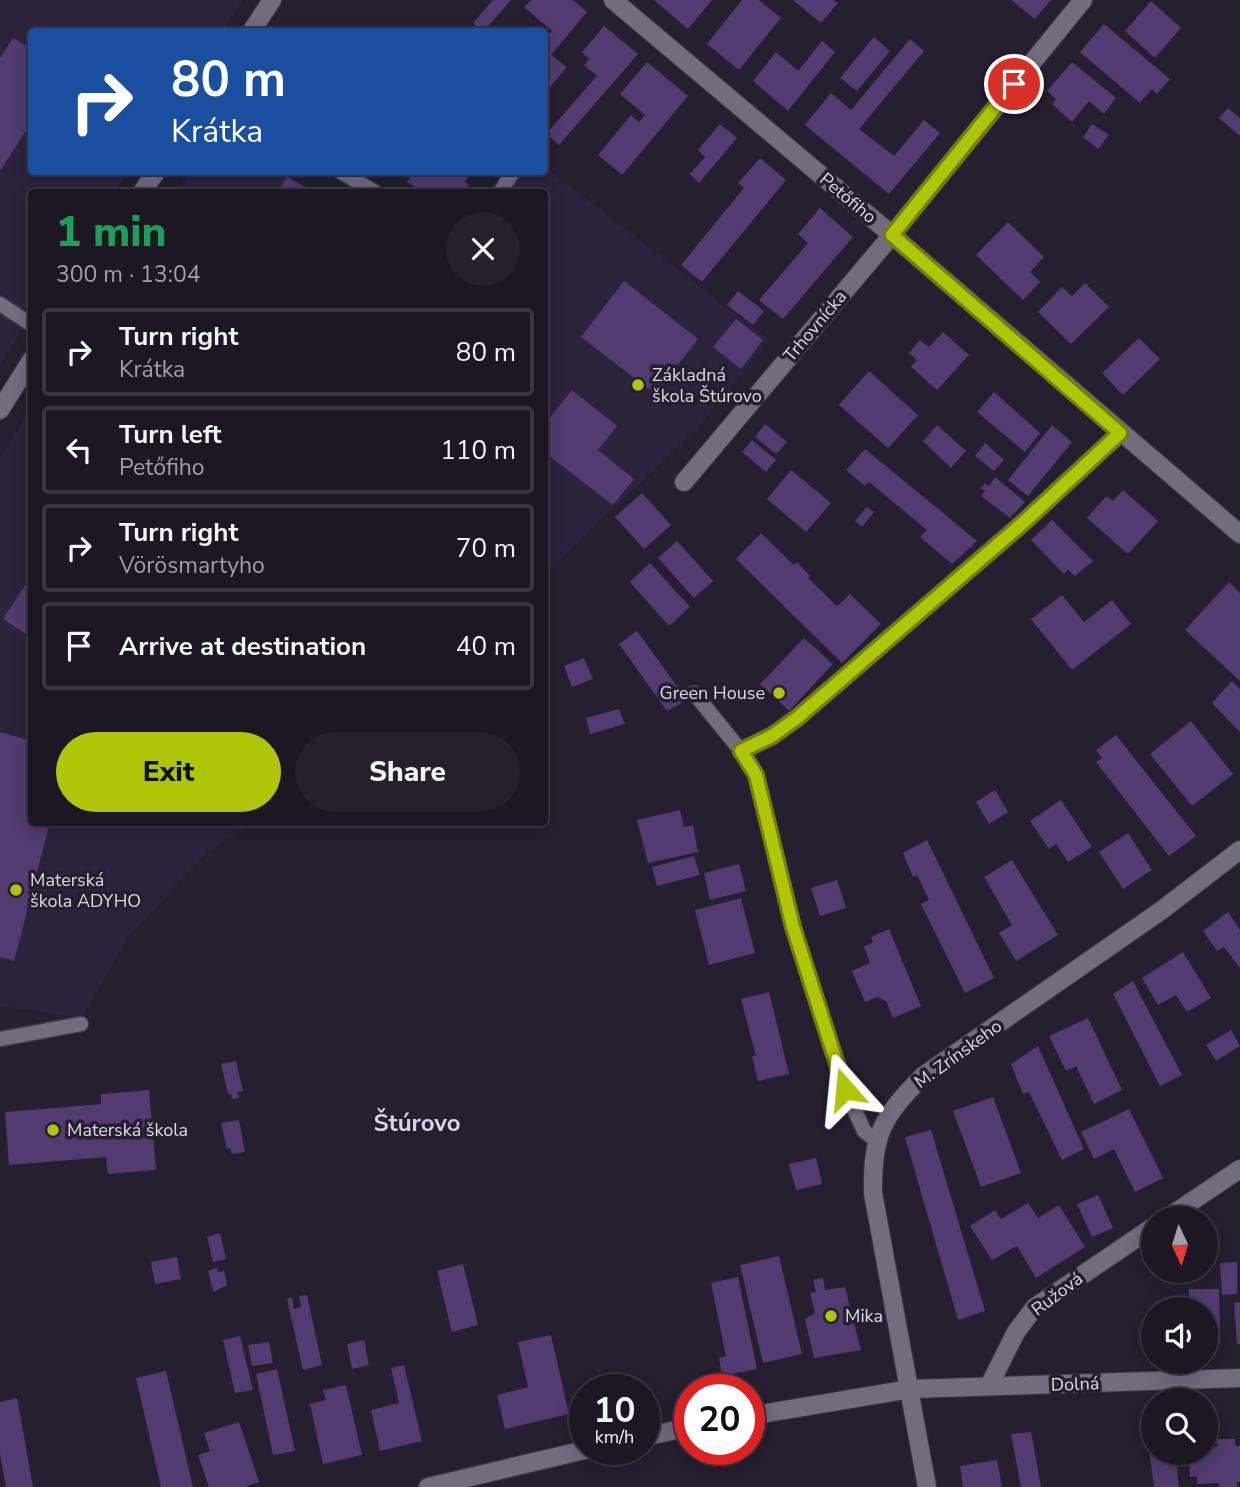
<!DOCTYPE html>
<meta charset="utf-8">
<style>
body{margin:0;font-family:"Nunito Sans",sans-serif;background:#25202b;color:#f1f3f6;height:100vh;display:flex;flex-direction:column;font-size:26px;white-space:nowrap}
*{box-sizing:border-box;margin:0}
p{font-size:23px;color:#a09fa6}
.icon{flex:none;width:38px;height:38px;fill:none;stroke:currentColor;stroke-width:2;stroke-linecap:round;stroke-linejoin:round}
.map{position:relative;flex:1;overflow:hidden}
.sheet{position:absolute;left:28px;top:189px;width:520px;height:637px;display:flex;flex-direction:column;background:#1c1723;border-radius:7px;box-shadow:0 4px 18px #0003,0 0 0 2px #3a3641}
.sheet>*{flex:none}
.guide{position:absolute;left:28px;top:28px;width:520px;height:147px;border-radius:7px;box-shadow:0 4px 18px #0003,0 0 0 2px #3a3641;background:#1a4fa0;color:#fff;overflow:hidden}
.needle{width:46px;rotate:176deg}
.buttons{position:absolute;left:1141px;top:1206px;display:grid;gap:14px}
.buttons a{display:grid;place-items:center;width:77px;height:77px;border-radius:50%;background:#1c1723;box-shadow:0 4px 18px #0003,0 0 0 2px #3a3641;font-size:35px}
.speed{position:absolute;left:569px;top:1374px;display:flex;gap:14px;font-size:35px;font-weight:700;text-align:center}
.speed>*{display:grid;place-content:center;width:91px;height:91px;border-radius:50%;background:#1c1723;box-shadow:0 4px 18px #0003,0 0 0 2px #3a3641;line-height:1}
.speed small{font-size:18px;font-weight:400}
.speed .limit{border:10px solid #d22;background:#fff;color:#111}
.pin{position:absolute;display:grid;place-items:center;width:60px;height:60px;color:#fff;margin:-30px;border:4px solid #fff;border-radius:50%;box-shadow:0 2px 7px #0007}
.me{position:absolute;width:77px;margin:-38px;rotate:342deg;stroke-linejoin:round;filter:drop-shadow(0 0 5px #0008)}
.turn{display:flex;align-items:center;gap:24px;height:147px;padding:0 28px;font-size:32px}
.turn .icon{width:91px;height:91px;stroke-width:2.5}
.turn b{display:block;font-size:49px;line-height:60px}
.round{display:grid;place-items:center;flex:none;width:74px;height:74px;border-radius:37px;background:#25202b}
.headline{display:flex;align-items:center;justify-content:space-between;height:119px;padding:0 28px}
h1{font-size:42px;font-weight:800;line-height:52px;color:#1e9e55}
.cta{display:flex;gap:14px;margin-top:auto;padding:14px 28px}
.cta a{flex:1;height:80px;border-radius:42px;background:#afc507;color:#111;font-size:28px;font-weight:800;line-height:80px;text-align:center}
.cta a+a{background:#25202b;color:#f1f3f6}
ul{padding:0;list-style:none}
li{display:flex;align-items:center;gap:21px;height:88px;margin:0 14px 10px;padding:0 14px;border:4px solid #3a3641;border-radius:7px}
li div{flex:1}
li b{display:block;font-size:26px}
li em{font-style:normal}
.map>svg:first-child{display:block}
</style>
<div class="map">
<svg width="1240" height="1487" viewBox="0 0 1240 1487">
<rect width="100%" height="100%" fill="#251f2f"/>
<g fill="#2d243b">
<path d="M0,0h243l-21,31 -190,1v140h96l-14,20h-82l-1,124 -31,49z"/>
<path d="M544,166l225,174 -73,90 -152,144v-382h-36l14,-20h22z"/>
<path d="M190,172h93l33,20h-140z"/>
<path d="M31,408l1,414 219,1 -44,29 -80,87 -45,79 -82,-12v-548z"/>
</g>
<g fill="#513b70">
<path d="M493,0h18l-28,32 -10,-9z"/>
<path d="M531,0h42l14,12 -36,43 16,12 -23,27v-54l8,-9 -28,-24z"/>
<path d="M654,0h58l-24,29z"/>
<path d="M742,0h17l22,18 -42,52 -32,-26z"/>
<path d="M795,0h39l4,3 -17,20 -27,-22z"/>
<path d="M1011,0h40l-16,19z"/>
<path d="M1151,1l30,27 -26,30 -30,-27z"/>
<path d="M1104,24l66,55 -13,15 -5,-5 -12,14 -60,-51z"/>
<path d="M604,26l34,28 -79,91 -13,-11 51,-58 -13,-11 5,-6 -7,-7z"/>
<path d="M874,37l16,14 -33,40 -17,-13z"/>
<path d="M13,38l19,11v72l-32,50v-113z"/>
<path d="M910,39l14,12 -65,78 35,27 30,-36 16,13 -51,61 -84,-69 26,-32 20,17z"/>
<path d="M822,41l13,11 -47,59 -35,-30 23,-29 22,19z"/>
<path d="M647,62l41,34 -66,79 -24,-20 33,-40 8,7 6,-7 -25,-21z"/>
<path d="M1072,62l44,36 -12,16 -15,-13 -17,21 -20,-18 4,-5 -9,-8z"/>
<path d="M1228,108l12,10v18l-21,-18z"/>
<path d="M720,124l17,14 -38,45 -9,-9 15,-17 -7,-7z"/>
<path d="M1092,124l17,11 -11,14 -15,-12z"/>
<path d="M760,158l26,22 -84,102 -21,-17 63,-77 -6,-5z"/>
<path d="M413,172h59l-7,10 4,2 -5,8h-41l-16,-10z"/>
<path d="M287,177l26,15h-36z"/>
<path d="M820,208l33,29 -70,82 -24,-19 49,-57 -10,-9z"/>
<path d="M1008,222l36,35 -14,15 10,10 -17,18 -47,-45z"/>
<path d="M624,281l74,58 -43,55 -74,-57z"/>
<path d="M1085,283l24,24 -38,37 -33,-32 24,-25 10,9z"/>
<path d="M738,291l26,20 -11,14 -26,-20z"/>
<path d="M736,319l27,21 -22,29 -28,-22z"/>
<path d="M943,332l26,23 -32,35 -26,-23 6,-7 -8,-7 11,-13 9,7z"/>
<path d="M1139,338l21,21 -37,36 -21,-22z"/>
<path d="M869,371l49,44 -30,33 -49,-43z"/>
<path d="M572,390l45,36 -19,24 36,29 -21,26 -69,-53v-27z"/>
<path d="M994,392l46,41 -15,19 -48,-40z"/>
<path d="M765,424l22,18 -11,12 -21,-17z"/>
<path d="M937,425l29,26 -15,17 -28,-27z"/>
<path d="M1052,425l20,17 -44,54 -20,-16z"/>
<path d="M752,440l24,20 -10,12 -24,-20z"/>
<path d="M985,443l19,17 -10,11 -19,-15z"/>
<path d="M865,449l77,63 35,29 -25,23 -32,-27 7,-7 -58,-48 -4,4 -19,-16z"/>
<path d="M791,470l40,33 -25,29 -39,-33z"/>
<path d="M995,477l30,25 -15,16 -29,-22 4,-5 -4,-3 4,-5 4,3z"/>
<path d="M1123,490l35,31 -30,33 -41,-36 19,-22 7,5z"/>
<path d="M642,493l29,32 -27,24 -29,-32z"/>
<path d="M867,507l7,5 -12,15 -7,-6z"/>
<path d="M1052,520l41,41 -18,15 -7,-6 -4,4 -33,-34z"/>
<path d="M761,533l33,32 3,-3 13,14 -2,2 29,28 13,-12 31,30 -39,39 -106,-104z"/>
<path d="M677,541l36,40 -19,17 -36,-40z"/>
<path d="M650,563l40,44 -21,19 -39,-44z"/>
<path d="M32,575v63l-29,-19z"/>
<path d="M1229,582l11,11v88l-55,-51z"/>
<path d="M1062,595l22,27 28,-22 19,24 -59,46 -41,-51z"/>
<path d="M637,631l50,69 -20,11 -48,-67z"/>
<path d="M804,638l29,26 -44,47 -29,-27z"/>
<path d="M584,658l9,21 -21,8 -8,-21z"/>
<path d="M1232,681l8,8v43l-28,-29z"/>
<path d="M619,709l6,15 -35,10 -4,-16z"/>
<path d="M1191,721l42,53 -41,32 -42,-52z"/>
<path d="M0,732l32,9v81h18l-36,139 -14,-4z"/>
<path d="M1116,735l80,101 -27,20 -73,-94 6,-4 -6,-8z"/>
<path d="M995,790l13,22 -19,12 -13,-22z"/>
<path d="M1061,800l31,47 -24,15 -12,-18 -7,5 -19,-28z"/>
<path d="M680,810l4,17 9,-2 5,27 -50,11 -11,-43z"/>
<path d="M1128,833l24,37 -29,19 -24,-37z"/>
<path d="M927,840l67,138 -29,15 -44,-89 8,-4 -12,-25 -4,2 -10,-24z"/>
<path d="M694,856l6,19 -43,11 -5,-19z"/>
<path d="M1012,860l46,75 -42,26 -17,-28 13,-8 -28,-48z"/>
<path d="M739,864l7,27 -36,9 -6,-27z"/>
<path d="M837,880l9,28 -26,8 -9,-28z"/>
<path d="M741,898l14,55 -46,12 -14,-55z"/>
<path d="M1228,912l12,18v38l-16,-21 -7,4 -14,-20z"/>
<path d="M889,929l32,77 -28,12 -7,-17 -9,-4 -12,5 -13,-31 18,-8 -6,-16 9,-5 -2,-5z"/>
<path d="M1183,952l28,46 -24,14 -11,-17 -18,10 -16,-27z"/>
<path d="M1133,981l49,94 -22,11 -47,-92z"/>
<path d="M769,992l20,82 -31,7 -6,-25h4l-15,-57z"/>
<path d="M1088,1018l34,72 -28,14 -18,-38 -10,5 -17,-35z"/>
<path d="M1231,1030l9,16 -24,15 -10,-16z"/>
<path d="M1038,1046l46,103 -22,11 -33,-68 -6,2 -12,-30z"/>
<path d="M236,1061l7,30 -5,1 1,6 -7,1 -1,-5h-3l-7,-30z"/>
<path d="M149,1090l7,80 -48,4 -2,-17 -97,8 -4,-53 96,-8v-10z"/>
<path d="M993,1097l28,76 -40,14 -28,-76z"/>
<path d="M1129,1109l34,69 -28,14 -21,-43 -20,10 -13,-27z"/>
<path d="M239,1120l6,32 -13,2 -2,-6 -3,1 -6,-26z"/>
<path d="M931,1130l54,181 -27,9 -53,-183z"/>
<path d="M816,1158l6,26 -26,6 -7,-26z"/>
<path d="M1098,1195l15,33 -21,9 -15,-33z"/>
<path d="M1028,1203l10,15 21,-13 26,42 -49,31 -19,-32 -25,14 -22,-34 25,-16 6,9z"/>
<path d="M220,1233l6,26 -13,3 -6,-25z"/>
<path d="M779,1256l23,98 -39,9 -23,-98z"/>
<path d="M177,1257l4,22 -26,5 -4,-22z"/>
<path d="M1237,1262v32l-15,1 -2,-32z"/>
<path d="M463,1264l15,61 -26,7 -15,-61z"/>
<path d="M217,1268l1,4 6,-1 3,14 -14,7 -5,-21z"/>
<path d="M738,1277l19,92 -35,7 -3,-18 7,-2 -15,-73z"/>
<path d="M823,1278l2,12 20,-3 16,63 -47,8 -9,-39 10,-6 -5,-20 6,-1 -3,-12z"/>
<path d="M1189,1289h30l1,55 -14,1v-36h-31v-10l14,1z"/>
<path d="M307,1295l15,70 -19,5 -16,-71 5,-2 2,12 7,-2 -2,-11z"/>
<path d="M1240,1302v42h-3l-3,-41z"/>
<path d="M551,1335l18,79 -64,15 -8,-34 31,-8 -10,-45z"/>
<path d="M240,1336l13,54 -18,3 -12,-53z"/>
<path d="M364,1340l5,25 -17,4 -5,-25z"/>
<path d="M269,1342l4,21 -21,3 -4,-21z"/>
<path d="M404,1365l18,76 -42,10 -9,-41 28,-7 -8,-35z"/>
<path d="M277,1369l18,82 -22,4 -17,-81z"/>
<path d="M166,1371l27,116h-32l-25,-109z"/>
<path d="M346,1385l16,70 -39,9 -13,-60 16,-4 -3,-10z"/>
<path d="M17,1398l16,89h-27l-6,-33v-52z"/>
<path d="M239,1422l20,60 -14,5h-36l-11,-32 12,-4 -6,-18z"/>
<path d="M1153,1431v21h22l4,35h-25l-7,-55z"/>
<path d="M1031,1432l10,55h-20l-10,-53z"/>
<path d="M1217,1439h18v7h5v36h-3v5h-18v-4l-22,1v-8l-7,1 -1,-22 17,-3v-4l11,-1z"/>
<path d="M997,1460l5,27h-39l-3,-21z"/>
</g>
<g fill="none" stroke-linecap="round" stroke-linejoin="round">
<g stroke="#403a48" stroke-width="17">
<g id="service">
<path d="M341,172l34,20"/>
<path d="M500,192l13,-20"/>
<path d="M0,304l32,21"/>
<path d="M694,693l47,58 15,24 37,152 52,162 19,42 13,10"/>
<path d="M0,1039l81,-15"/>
</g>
</g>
<g stroke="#403a48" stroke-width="20">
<g id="minor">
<path d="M613,0l279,235 348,299"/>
<path d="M251,32l21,-32"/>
<path d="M142,192l14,-20"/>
<path d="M0,410l32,-51"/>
<path d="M684,482l208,-247 191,-235"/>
<path d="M741,751l31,-15 25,-18 227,-196 96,-89"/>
<path d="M1167,1218l73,-49"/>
<path d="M989,1386l27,-54 19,-25 118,-80"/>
<path d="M927,1487l-54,-294c-1,-58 9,-76 50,-117l239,-166 78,-60"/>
</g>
</g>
<g stroke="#403a48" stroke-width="20">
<g id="tertiary">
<path d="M749,1416l161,-27 330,-11"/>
<path d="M644,1437l46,-10"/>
<path d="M428,1487l161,-38"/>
</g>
</g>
<use href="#service" stroke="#736c7f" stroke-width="14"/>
<use href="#minor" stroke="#736c7f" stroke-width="18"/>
<use href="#tertiary" stroke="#736c7f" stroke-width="18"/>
</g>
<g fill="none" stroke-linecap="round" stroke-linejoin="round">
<g stroke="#728005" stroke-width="18">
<path id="route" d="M845,1089l-52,-162 -37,-152 -15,-24 31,-15 25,-18 227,-196 96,-89 -228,-198 122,-151"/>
</g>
<use href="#route" stroke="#afc507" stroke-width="12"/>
</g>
<g fill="#afc507" stroke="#251f2f" stroke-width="2.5">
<circle cx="638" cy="385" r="7"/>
<circle cx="779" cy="693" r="7"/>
<circle cx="16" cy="890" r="7"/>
<circle cx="53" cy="1130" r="7"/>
<circle cx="831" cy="1316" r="7"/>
</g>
<g text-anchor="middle" stroke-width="7" stroke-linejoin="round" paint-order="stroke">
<g font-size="18" fill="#ddd9e4" stroke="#251f2f">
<text transform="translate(848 198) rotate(40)" y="6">Petőfiho</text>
<text transform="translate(815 326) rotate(-50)" y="6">Trhovnícka</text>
<text transform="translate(958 1054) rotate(-36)" y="6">M. Zrínskeho</text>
<text transform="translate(1057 1294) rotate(-37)" y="6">Ružová</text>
<text transform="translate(1075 1384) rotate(-2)" y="6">Dolná</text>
</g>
<g font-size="18" fill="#ddd9e4" stroke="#251f2f" text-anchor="start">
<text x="652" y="381">Základná<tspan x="652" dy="21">škola Štúrovo</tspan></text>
<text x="765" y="699" text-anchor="end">Green House</text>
<text x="30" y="886">Materská<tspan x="30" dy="21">škola ADYHO</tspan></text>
<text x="67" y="1136">Materská škola</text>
<text x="845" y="1322">Mika</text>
</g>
<g font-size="24" font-weight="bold" fill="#d9d2e8" stroke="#251f2f">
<text x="417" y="1131">Štúrovo</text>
</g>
</g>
</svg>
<div class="buttons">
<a><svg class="needle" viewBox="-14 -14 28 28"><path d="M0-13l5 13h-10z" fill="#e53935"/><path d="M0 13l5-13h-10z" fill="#a09fa6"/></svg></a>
<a><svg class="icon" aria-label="sound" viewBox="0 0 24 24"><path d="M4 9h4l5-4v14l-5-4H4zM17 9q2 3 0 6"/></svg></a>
<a><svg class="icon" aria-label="search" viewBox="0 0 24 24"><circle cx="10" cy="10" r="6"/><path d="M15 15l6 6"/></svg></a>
</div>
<div class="speed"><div>10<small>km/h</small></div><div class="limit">20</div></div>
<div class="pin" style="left:1014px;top:84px;background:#d93025"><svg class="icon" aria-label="arrive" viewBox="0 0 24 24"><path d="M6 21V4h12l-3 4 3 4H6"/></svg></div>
<svg class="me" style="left:845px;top:1089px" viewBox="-20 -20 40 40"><path d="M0-17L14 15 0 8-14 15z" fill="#afc507" stroke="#fff" stroke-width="4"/></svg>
<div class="guide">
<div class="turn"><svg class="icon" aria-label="right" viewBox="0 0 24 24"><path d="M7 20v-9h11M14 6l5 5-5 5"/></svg><div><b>80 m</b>Krátka</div></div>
</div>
<section class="sheet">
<div class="headline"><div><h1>1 min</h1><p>300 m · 13:04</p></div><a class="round"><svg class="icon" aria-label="close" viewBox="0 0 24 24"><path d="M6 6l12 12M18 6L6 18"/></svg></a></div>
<ul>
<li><svg class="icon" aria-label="right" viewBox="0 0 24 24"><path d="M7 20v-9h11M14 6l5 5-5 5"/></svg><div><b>Turn right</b><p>Krátka</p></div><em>80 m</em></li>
<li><svg class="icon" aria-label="left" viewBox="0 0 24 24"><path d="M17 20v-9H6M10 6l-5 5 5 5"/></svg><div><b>Turn left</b><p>Petőfiho</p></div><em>110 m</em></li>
<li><svg class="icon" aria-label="right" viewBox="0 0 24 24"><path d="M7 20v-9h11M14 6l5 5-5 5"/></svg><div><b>Turn right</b><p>Vörösmartyho</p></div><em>70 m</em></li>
<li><svg class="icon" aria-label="arrive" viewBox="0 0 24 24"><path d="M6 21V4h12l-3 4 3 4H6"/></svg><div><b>Arrive at destination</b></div><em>40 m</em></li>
</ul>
<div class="cta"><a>Exit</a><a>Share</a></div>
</section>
</div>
